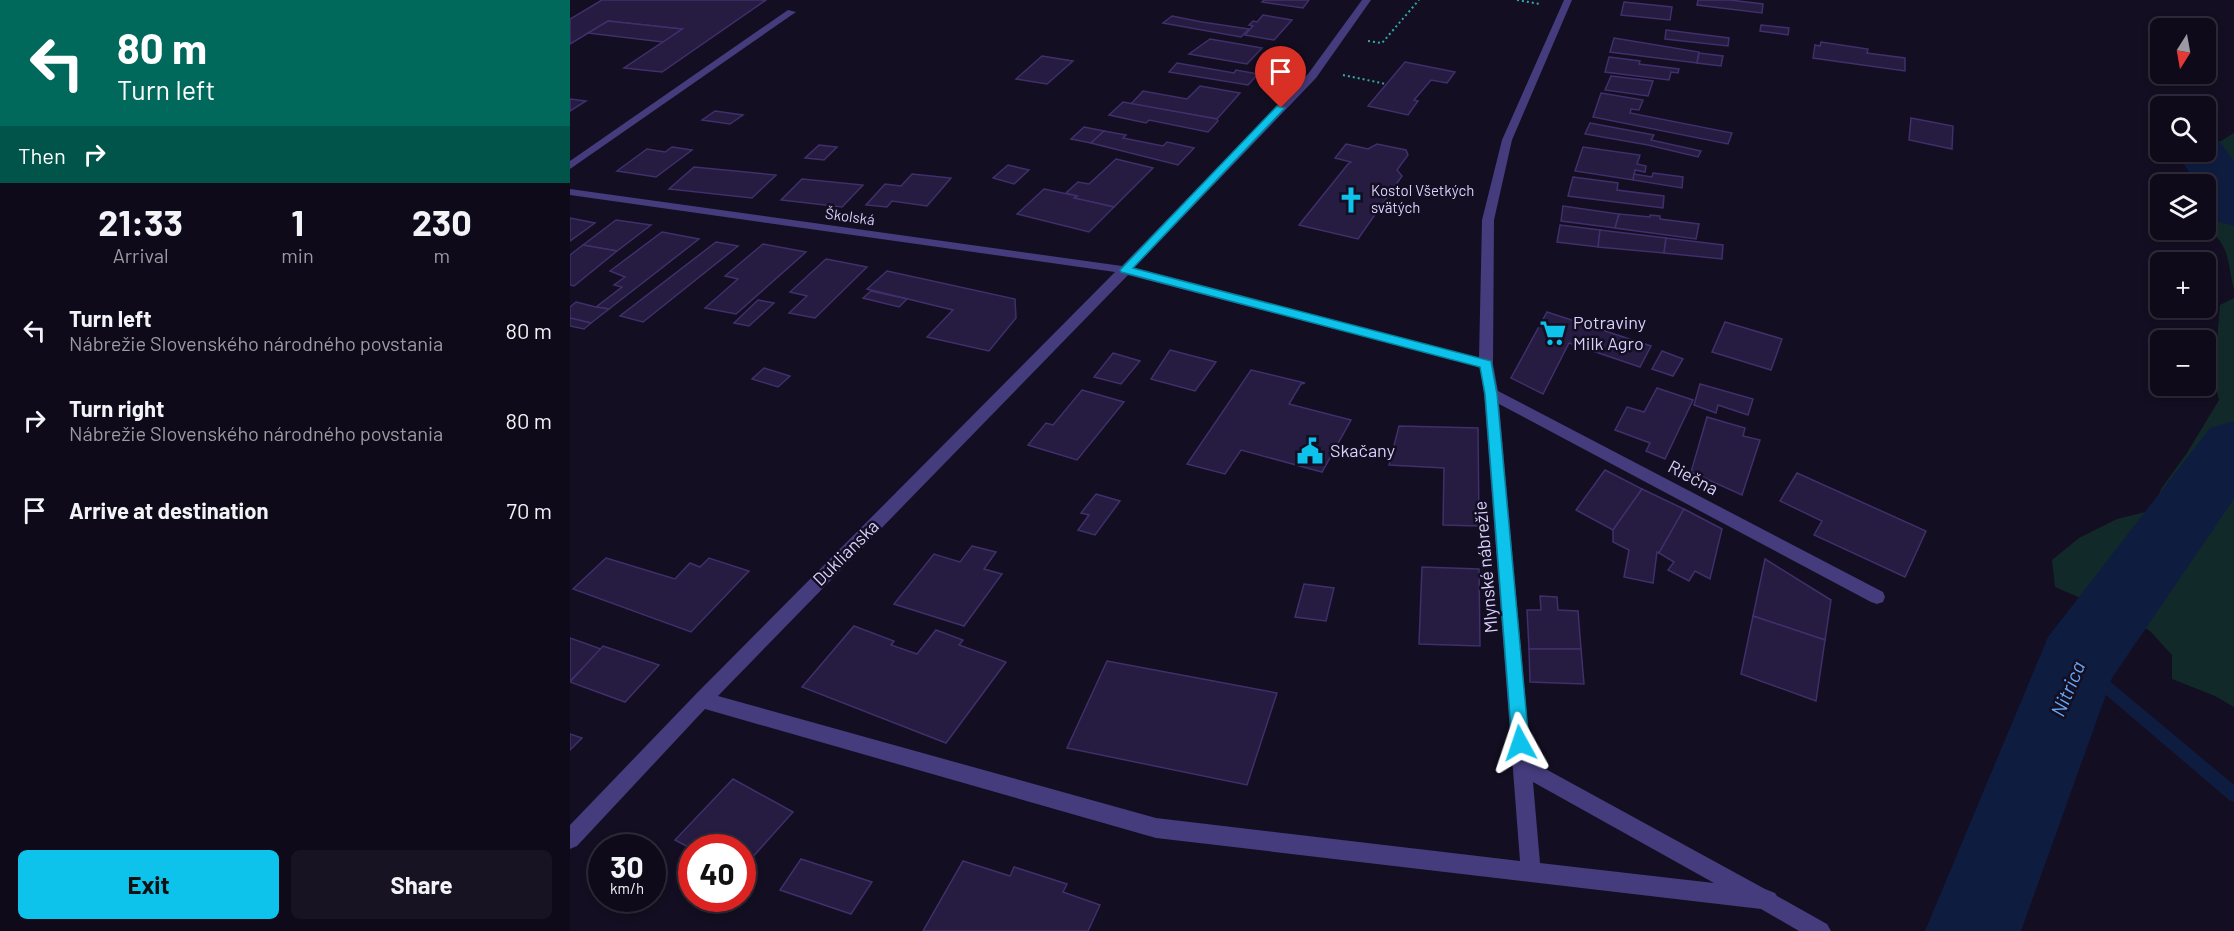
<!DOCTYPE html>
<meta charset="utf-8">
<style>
body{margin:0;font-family:Barlow,sans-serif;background:#171322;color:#f1f3f6;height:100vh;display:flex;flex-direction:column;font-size:22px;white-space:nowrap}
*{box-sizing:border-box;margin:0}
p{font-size:20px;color:#9b9aa2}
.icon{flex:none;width:33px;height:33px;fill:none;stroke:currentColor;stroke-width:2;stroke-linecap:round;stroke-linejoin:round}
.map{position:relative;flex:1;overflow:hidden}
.details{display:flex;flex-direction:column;background:#0e0a19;width:570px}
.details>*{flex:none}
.guide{background:#00695c;color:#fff;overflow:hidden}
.needle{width:39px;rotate:191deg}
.buttons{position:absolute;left:1580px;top:18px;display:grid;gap:12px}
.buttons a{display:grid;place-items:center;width:66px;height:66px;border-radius:9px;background:#0e0a19;box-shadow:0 3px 9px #0003,0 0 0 2px #2e2b38;font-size:30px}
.speed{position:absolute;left:18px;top:834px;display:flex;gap:12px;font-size:30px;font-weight:700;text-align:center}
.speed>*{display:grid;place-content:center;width:78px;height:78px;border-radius:50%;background:#0e0a19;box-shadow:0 3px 9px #0003,0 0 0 2px #2e2b38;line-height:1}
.speed small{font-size:15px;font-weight:400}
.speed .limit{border:9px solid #d22;background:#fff;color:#111}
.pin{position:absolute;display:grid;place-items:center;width:51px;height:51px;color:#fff;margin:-62px -26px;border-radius:50% 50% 50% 0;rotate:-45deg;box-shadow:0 0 6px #0007}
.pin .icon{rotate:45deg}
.me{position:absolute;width:66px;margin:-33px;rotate:355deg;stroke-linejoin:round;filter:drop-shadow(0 0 4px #0008)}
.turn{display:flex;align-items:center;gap:21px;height:126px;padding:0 18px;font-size:27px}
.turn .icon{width:78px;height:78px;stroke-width:2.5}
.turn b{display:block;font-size:42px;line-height:51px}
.then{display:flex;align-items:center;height:57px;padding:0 18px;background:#0003;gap:12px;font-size:22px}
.eta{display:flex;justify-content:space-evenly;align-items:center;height:102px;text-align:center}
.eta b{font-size:36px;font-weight:700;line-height:42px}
.action{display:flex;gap:12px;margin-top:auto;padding:12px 18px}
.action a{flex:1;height:69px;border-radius:9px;background:#0dc3ec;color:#111;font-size:24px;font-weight:700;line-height:69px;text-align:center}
.action a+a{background:#171322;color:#f1f3f6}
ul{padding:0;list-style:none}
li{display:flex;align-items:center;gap:18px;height:90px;padding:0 18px}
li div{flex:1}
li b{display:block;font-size:22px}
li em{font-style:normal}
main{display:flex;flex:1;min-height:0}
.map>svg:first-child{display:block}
</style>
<main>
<section class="details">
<div class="guide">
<div class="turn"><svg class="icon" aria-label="left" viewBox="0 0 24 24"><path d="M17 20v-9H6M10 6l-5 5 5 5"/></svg><div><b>80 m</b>Turn left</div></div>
<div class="then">Then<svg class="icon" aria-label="right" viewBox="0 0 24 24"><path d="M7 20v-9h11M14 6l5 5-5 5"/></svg></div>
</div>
<div class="eta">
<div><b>21:33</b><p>Arrival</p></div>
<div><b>1</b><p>min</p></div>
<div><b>230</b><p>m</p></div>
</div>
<ul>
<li><svg class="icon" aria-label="left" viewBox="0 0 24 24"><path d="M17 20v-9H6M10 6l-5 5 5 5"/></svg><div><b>Turn left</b><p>Nábrežie Slovenského národného povstania</p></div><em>80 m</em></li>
<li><svg class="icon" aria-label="right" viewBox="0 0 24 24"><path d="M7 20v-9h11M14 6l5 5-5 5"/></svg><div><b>Turn right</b><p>Nábrežie Slovenského národného povstania</p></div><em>80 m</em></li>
<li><svg class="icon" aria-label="arrive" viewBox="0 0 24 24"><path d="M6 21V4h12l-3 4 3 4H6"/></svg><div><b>Arrive at destination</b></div><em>70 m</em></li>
</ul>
<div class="action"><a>Exit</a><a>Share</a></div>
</section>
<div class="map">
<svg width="1664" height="931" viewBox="0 0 1664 931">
<rect width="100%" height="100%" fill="#130e21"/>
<g fill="#12292a">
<path d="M1664,133v47c-8,-12 -25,-14 -31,-28z"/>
<path d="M1631,171l9,9 6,15 18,4v91c-7,-28 -3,-45 -29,-63v-43h-21l1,-12z"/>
<path d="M1664,298v409l-19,-11 -43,-17v-24l-22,-24 -14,-9 -81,-35 -3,-27 27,-22 38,-19 36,-9 8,-21 26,-36 32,-53 -5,-22 6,-73z"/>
</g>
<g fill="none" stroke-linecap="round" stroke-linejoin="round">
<path fill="#0e1c40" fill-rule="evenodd" d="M1507,656l5,2 152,127v17l-5,-2 -157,-134 -2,-4 2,-4z"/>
<g fill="#0e1c40" fill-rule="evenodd">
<path d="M1635,138l14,3 15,20v65l-19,-5 -10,-16v-21h-8l-21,-32h29z"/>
<path d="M1664,421v78l-122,179 -91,253h-96l123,-294 162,-209z"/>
</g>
</g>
<g fill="#261b40" stroke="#402f6b" stroke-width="1.5">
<path d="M32,0h164l-104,72 -38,-4 58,-39 -74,-8 -38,23v-25z"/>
<path d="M694,0h45l-6,8 -41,-6z"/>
<path d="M1128,0h32l33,4 -1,9 -65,-8z"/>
<path d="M1054,2l48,5 -2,13 -49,-5z"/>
<path d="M693,15l29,5 -18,20 -29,-5 8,-9 -4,-1 4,-4 4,1z"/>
<path d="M602,16l30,6 47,7 -8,8 -78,-14z"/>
<path d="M38,21l74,8 -19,13 -75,-9z"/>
<path d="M1191,25l28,3 -1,7 -28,-4z"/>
<path d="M1096,30l63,8 -1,8 -63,-7z"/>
<path d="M1044,38l85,14 -2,11 -87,-11z"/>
<path d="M640,39l52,9 -15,16 -58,-10z"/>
<path d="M1251,42l47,7 -1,4 38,5v13l-92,-13 2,-13 5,1z"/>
<path d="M1129,53l24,3 -2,10 -24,-3z"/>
<path d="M472,56l31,5 -26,23 -31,-5z"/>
<path d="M1039,57l31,4 -1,3 40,5 -1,4 -7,-1 -2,8 -64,-8z"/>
<path d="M835,62l50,10 -8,11 -16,-3 -17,20 4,1 -10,14 -40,-9z"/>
<path d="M607,63l57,10 2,-3 22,4 -10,11 -79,-13z"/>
<path d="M1041,76l42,5 -5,15 -43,-6z"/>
<path d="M630,86l40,7 -23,26 -86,-15 12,-13 44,8z"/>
<path d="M1031,93l42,7 -4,10 -8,-1 -1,4 102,20 -4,11 -135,-27z"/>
<path d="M0,99l16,2 -16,10z"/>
<path d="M553,102l94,17 1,2 -10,11 -59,-12 -3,3 -37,-8z"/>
<path d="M145,111l28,4 -13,9 -28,-4z"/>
<path d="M1341,118l42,8 -1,23 -43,-9z"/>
<path d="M1020,123l64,12 -3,5 50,11 -3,6 -50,-12 -63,-11z"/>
<path d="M514,127l20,4 -13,12 -20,-4z"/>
<path d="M534,131l22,4 -3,3 40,8 4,-4 27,6 -16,17 -87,-22z"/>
<path d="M776,144l22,5 9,-5 29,6 2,5 -11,15 5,6 -44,63 -59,-14 49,-61 3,-2 -16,-4z"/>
<path d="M249,145l18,2 -13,13 -19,-2z"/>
<path d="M102,147l20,3 -36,27 -39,-6 30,-22 18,3z"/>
<path d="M1013,147l57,8 -3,9 9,2 -1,6 -10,-2 -2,10 -58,-9z"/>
<path d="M546,159l37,9 -39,39 -40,-9 3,-2 -11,-3 12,-11 11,2z"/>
<path d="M438,165l21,5 -15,14 -21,-6z"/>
<path d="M124,167l82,8 -24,23 -83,-9z"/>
<path d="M1083,173l30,4 -1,11 -49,-8 1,-6 18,3z"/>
<path d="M342,174l39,4 -24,28 -35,-5 -5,6 -21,-2 19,-21 16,2z"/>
<path d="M1003,177l45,6 -1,7 47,6 -1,12 -95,-12z"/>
<path d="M232,179l61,6 -21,22 -61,-7z"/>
<path d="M474,189l33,7 -3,2 40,9 -25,25 -72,-18z"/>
<path d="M993,206l56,8 -4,14 -54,-7z"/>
<path d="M1049,214l31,3v-2l10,1v3l39,5 -3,15 -81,-11z"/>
<path d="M0,218l25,5 -25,18z"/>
<path d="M46,220l35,5 -34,26 -34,-6z"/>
<path d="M990,225l40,5 -2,17 -41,-5z"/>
<path d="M1030,230l66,8 -2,15 -66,-6z"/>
<path d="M92,232l37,7 -90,70 -13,-2 26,-20 -8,-2 11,-8 -15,-6z"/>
<path d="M1096,238l57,7 -1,14 -58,-6z"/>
<path d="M146,242l22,4 -95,76 -23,-6z"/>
<path d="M193,244l43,8 -70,62 -31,-6 33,-29 -13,-3z"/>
<path d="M13,245l34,6 -43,35 -4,-1v-30z"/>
<path d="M256,259l41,8 -52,51 -26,-5 18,-17 -17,-4z"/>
<path d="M317,271l128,28 1,19 -27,33 -62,-14 26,-27 -86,-21z"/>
<path d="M301,291l36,8 -8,8 -36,-9z"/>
<path d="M188,300l16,3 -25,23 -15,-3z"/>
<path d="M6,302l20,5 13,2 -18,14 -21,-5v-11z"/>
<path d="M977,312l104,34 -11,21 -71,-24 -26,51 -32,-16z"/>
<path d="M0,318l21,5 -7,6 -14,-3z"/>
<path d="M1155,322l57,17 -11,31 -59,-18z"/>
<path d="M600,350l46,12 -21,29 -44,-12z"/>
<path d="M1092,351l21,8 -10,17 -21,-7z"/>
<path d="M543,353l27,8 -19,23 -27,-7z"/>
<path d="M194,368l26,8 -12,11 -26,-8z"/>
<path d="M681,370l54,13 -4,1 -12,20 62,16 -29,52 -81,-22 -16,24 -38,-10z"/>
<path d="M1130,384l53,15 -5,16 -30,-10 -2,8 -22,-8z"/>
<path d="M1087,388l36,12 -28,59 -19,-8 4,-8 -35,-13 12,-23 17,5z"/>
<path d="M512,390l42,12 -47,58 -49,-15 18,-22 7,2z"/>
<path d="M1137,417l38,11 -2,8 17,4 -18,55 -51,-23z"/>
<path d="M829,426l79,2 1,98 -36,-1 1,-57 -55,-3z"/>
<path d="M1035,470l37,19 -29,41 -37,-20z"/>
<path d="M1227,473l129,58 -21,46 -91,-42 8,-14 -42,-20z"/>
<path d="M1072,489l42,20 -25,44 -2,-1 -4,31 -29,-6 5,-27 -16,-8v-12z"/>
<path d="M526,494l24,7 -25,34 -17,-5 11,-15 -8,-2z"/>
<path d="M1114,509l38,20 -12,50 -15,-8 -6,10 -21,-11 6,-8 -15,-9z"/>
<path d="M402,546l24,6 -12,17 18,5 -38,52 -70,-22 40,-50 26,8z"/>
<path d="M36,558l69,21 15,-16 10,4 9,-9 40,13 -58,61 -118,-43z"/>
<path d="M1195,559l66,41 -6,40 -72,-24z"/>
<path d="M852,567l57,2 1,77 -61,-2z"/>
<path d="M734,584l30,4 -8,33 -31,-4z"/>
<path d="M970,596l17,1 1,13 20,1 3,38h-52l-2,-39h14z"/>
<path d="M1183,616l72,24 -9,61 -75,-27z"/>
<path d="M284,626l40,15 -3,4 26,9 19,-24 27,10 -4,5 47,17 -60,81 -144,-56z"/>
<path d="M0,638l31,11 -31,32z"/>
<path d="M33,646l56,19 -34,37 -55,-20z"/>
<path d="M959,649h52l3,35 -54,-2z"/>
<path d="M537,661l170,32 -30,92 -180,-37z"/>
<path d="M0,734l12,4 -12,12z"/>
<path d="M163,779l60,33 -51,57v-21h-50v1l-17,-9z"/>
<path d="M231,859l71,23 -21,32 -71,-24z"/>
<path d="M393,861l47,15 4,-9 53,17 -4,8 37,13 -12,26h-165z"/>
</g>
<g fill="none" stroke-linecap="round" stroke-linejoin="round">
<g stroke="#35aaac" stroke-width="2" stroke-dasharray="2 3" stroke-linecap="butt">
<path d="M947,0l23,4"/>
<path d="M798,41l14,2 37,-43"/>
<path d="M773,75l43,9"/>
</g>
<g fill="#443c7d" fill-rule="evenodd">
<path d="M792,0h9l-55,78 -182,190 345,90 3,-138 20,-80 62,-140h8l-60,140 -18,80 -1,144 5,27 385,201 2,5 -2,5 -6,2 -6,-2 -372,-198 32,357 234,128 10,4 2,3 50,28 4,7h-32l-38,-22 -605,-71 -451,-129 -128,137 -7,3v-24l126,-131 419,-422 -545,-77v-6l552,77 186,-192zM558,275l352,92 4,27 36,467 -364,-43 -438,-122zM963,782l181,101 -174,-20z"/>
<path d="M218,10l8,2 -226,157v-8z"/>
</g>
</g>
<path fill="#0dc3ec" stroke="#087f99" stroke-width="1.5" d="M707,106l8,2 -152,160 358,93 6,33 32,349 -3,5 -6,3 -6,-3 -2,-5 -27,-349 -5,-27 -359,-95 -1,-2z"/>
<defs>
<g id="church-bare" transform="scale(2.07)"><path d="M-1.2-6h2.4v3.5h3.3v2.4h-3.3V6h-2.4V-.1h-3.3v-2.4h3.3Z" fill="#0dc3ec" stroke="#130e21" stroke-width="2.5" paint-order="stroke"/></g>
<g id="supermarket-bare" transform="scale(2.07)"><path d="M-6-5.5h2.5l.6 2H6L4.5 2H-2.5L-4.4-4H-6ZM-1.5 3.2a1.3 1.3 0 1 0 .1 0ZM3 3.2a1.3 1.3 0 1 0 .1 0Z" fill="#0dc3ec" stroke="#130e21" stroke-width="2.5" paint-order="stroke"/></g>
<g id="civic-bare" transform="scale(2.07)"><path d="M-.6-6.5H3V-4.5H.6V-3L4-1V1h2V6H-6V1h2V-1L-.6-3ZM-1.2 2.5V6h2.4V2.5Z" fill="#0dc3ec" stroke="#130e21" stroke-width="2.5" paint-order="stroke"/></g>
</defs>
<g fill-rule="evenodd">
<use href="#church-bare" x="781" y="200"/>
<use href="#supermarket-bare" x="983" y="333"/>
<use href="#civic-bare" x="740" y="451"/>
</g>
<g text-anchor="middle" stroke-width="5" stroke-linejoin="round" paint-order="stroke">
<g font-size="15" fill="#d9d0fc" stroke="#130e21" text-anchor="start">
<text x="801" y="196">Kostol Všetkých<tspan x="801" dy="17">svätých</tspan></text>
</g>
<g font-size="15" fill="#d9d0fc" stroke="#130e21">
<text transform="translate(280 217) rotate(8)" y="5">Školská</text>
</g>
<g font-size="18" fill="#d9d0fc" stroke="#130e21" text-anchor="start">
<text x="1003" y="329">Potraviny<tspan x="1003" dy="21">Milk Agro</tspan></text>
<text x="760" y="457">Skačany</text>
</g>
<g font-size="18" fill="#d9d0fc" stroke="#130e21">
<text transform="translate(1123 478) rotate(28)" y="6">Riečna</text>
<text transform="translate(276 553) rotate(-45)" y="6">Duklianska</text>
<text transform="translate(916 567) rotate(-95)" y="6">Mlynské nábrežie</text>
</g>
<g font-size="20" font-style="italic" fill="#64a7f7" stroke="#130e21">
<text transform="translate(1498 689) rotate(-67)" y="7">Nitrica</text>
</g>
</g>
</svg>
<div class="buttons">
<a><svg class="needle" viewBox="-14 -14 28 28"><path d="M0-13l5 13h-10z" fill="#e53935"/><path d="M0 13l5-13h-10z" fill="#9b9aa2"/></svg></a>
<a><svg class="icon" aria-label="search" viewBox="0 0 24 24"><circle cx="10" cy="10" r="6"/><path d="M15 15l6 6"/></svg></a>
<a><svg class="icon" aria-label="layers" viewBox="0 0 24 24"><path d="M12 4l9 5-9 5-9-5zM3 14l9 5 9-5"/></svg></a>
<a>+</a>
<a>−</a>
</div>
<div class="speed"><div>30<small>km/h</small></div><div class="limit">40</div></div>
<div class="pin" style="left:711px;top:108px;background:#d93025"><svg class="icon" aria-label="arrive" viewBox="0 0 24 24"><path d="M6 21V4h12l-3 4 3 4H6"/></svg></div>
<svg class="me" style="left:950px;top:743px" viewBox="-20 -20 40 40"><path d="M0-17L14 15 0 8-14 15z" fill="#0dc3ec" stroke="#fff" stroke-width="4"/></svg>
</div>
</main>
